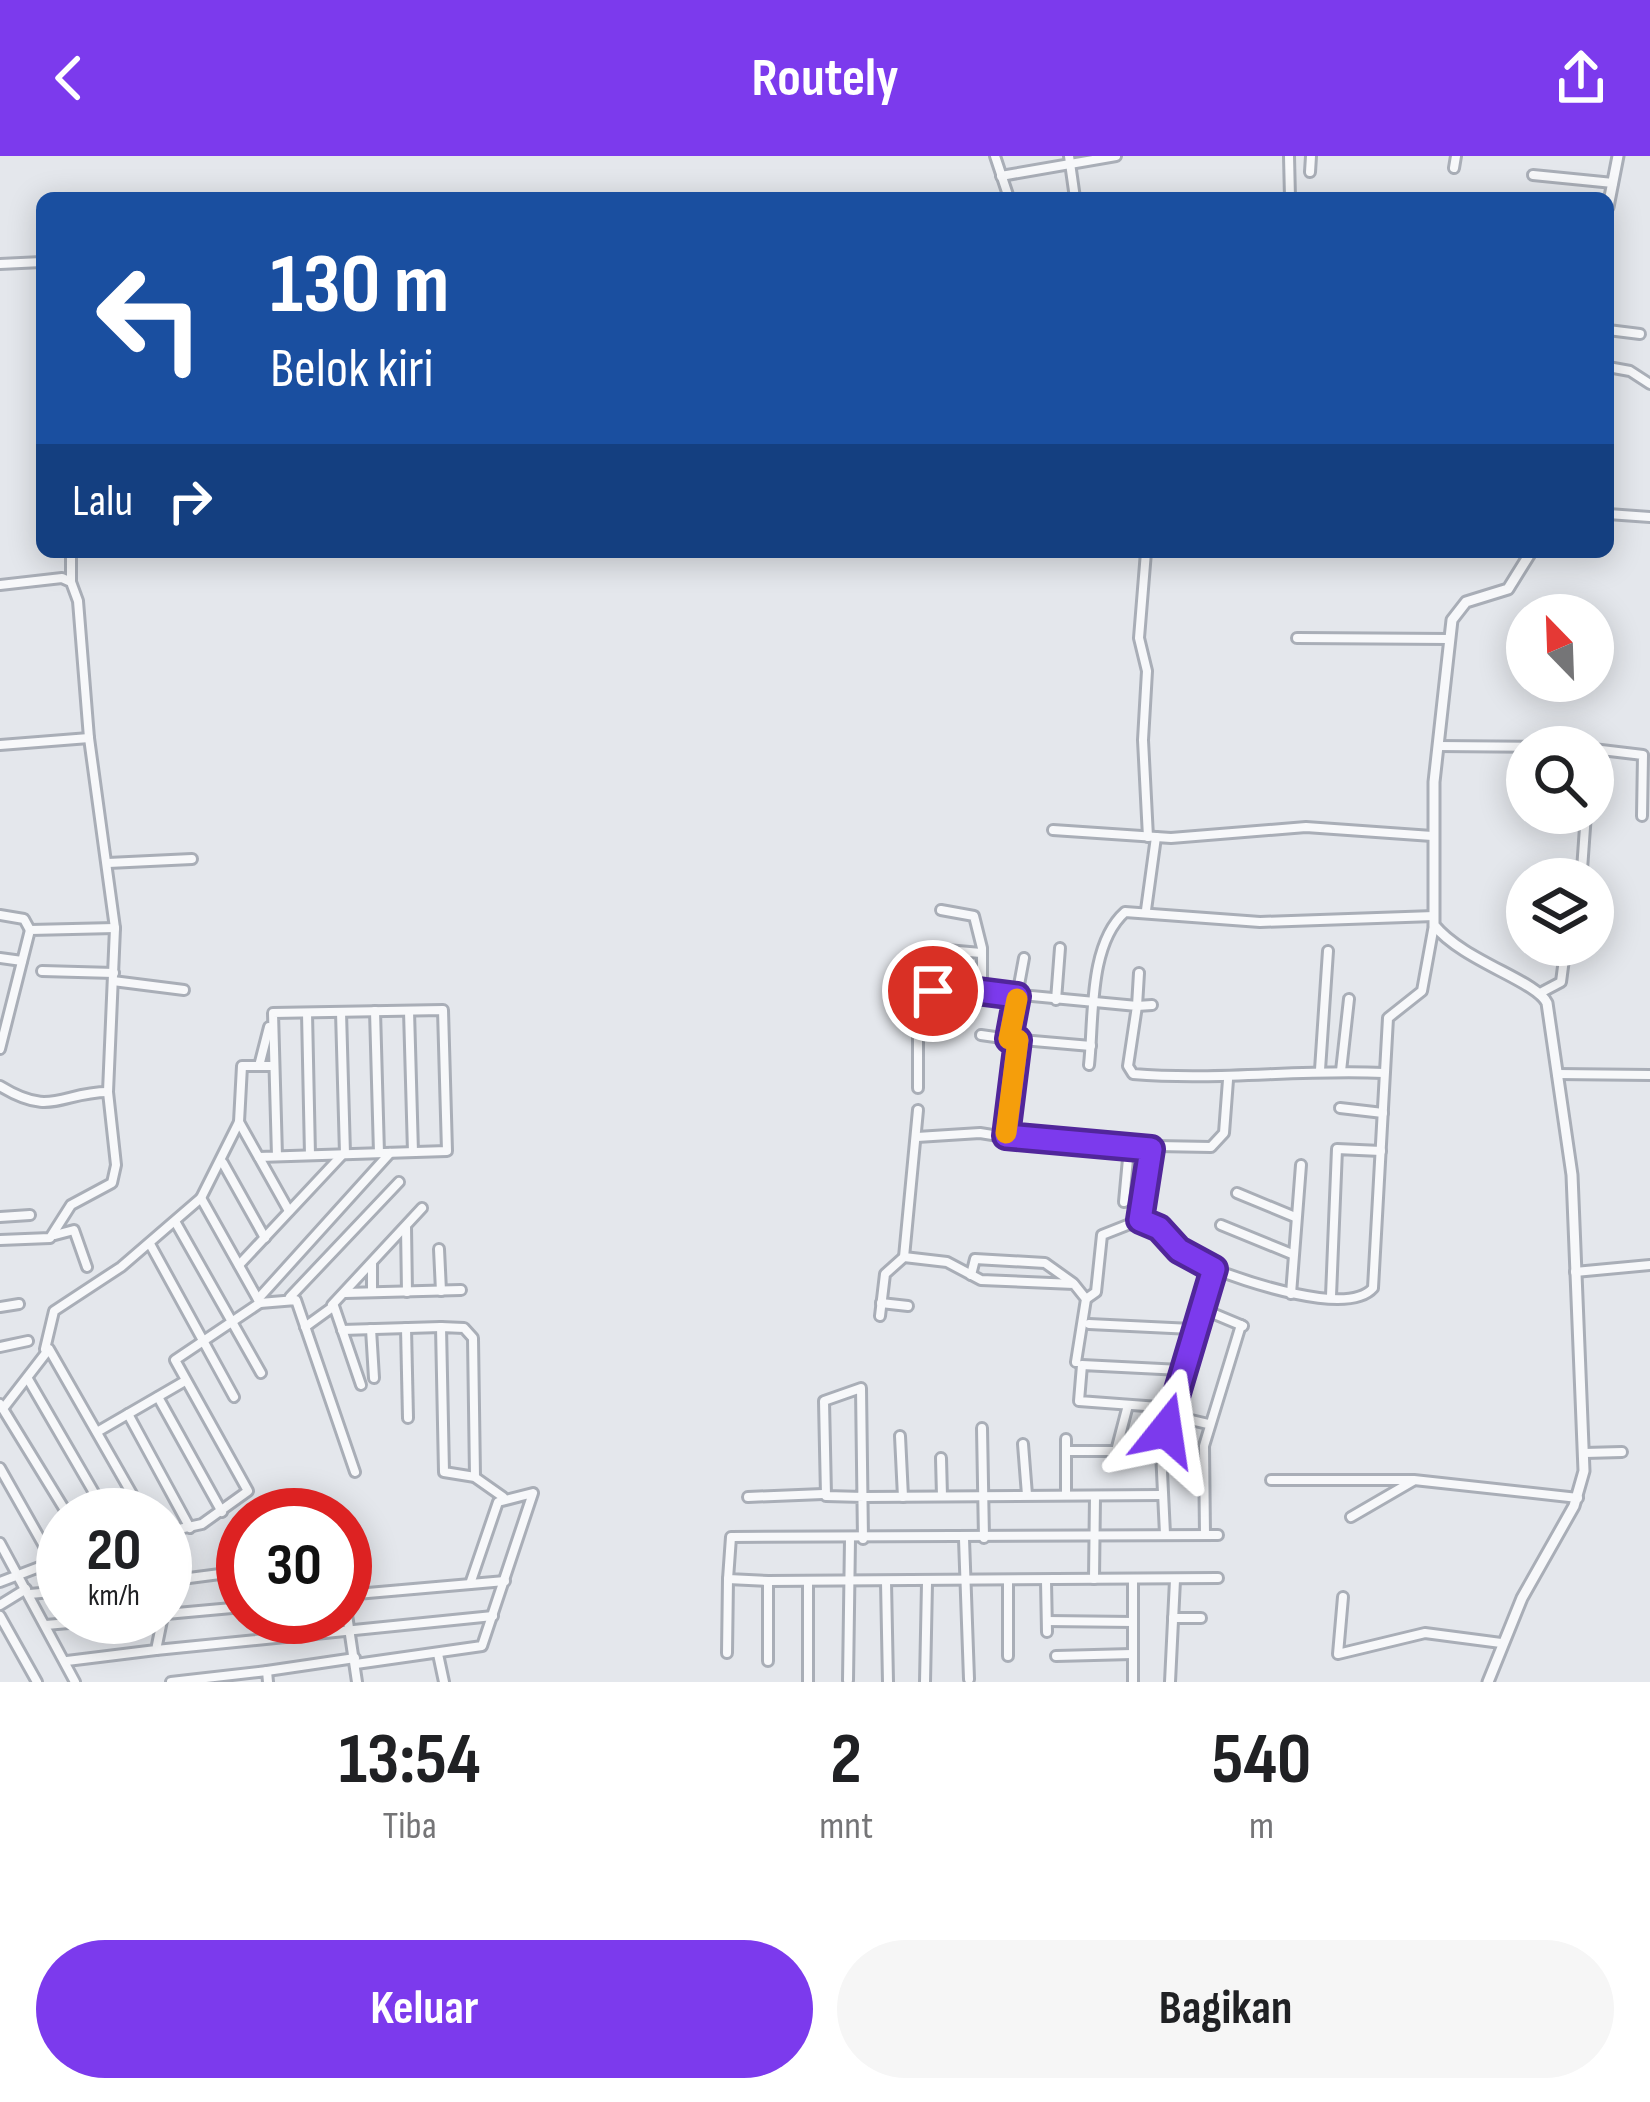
<!DOCTYPE html>
<html lang="id">
<style>
body{margin:0;font-family:"Sofia Sans Condensed",sans-serif;background:#f6f6f6;color:#202124;height:100vh;display:flex;flex-direction:column;font-size:45px;white-space:nowrap}
*{box-sizing:border-box;margin:0}
p{font-size:39px;color:#757577}
.icon{flex:none;width:66px;height:66px;fill:none;stroke:currentColor;stroke-width:2;stroke-linecap:round;stroke-linejoin:round}
.map{position:relative;height:1526px;overflow:hidden}
.sheet{display:flex;flex-direction:column;background:#fff;flex:1}
.sheet>*{flex:none}
.top-card{position:absolute;left:36px;top:36px;width:1578px;height:366px;border-radius:18px;box-shadow:0 6px 30px #0003;background:#1a4fa0;color:#fff;overflow:hidden}
.needle{width:78px;rotate:337deg}
.tools{position:absolute;left:1506px;top:438px;display:grid;gap:24px}
.tools a{display:grid;place-items:center;width:108px;height:108px;border-radius:50%;background:#fff;box-shadow:0 6px 30px #0003;font-size:60px}
.speed{position:absolute;left:36px;top:1332px;display:flex;gap:24px;font-size:60px;font-weight:700;text-align:center}
.speed>*{display:grid;place-content:center;width:156px;height:156px;border-radius:50%;background:#fff;box-shadow:0 6px 30px #0003;line-height:1}
.speed small{font-size:30px;font-weight:400}
.speed .limit{border:18px solid #d22;background:#fff;color:#111}
.pin{position:absolute;display:grid;place-items:center;width:102px;height:102px;color:#fff;margin:-51px;border:6px solid #fff;border-radius:50%;box-shadow:0 3px 12px #0007}
.me{position:absolute;width:132px;margin:-66px;rotate:15deg;stroke-linejoin:round;filter:drop-shadow(0 0 9px #0008)}
.turn{display:flex;align-items:center;gap:42px;height:252px;padding:0 36px;font-size:54px}
.turn .icon{width:156px;height:156px;stroke-width:2.5}
.turn b{display:block;font-size:84px;line-height:102px}
.then{display:flex;align-items:center;height:114px;padding:0 36px;background:#0003;gap:24px;font-size:45px}
.eta{display:flex;justify-content:space-evenly;align-items:center;height:204px;text-align:center}
.eta b{font-size:72px;font-weight:700;line-height:84px}
.action{display:flex;gap:24px;margin-top:auto;padding:24px 36px}
.action a{flex:1;height:138px;border-radius:72px;background:#7c3aed;color:#fff;font-size:48px;font-weight:700;line-height:138px;text-align:center}
.action a+a{background:#f6f6f6;color:#202124}
header{display:flex;justify-content:space-between;align-items:center;height:156px;padding:0 36px;background:#7c3aed;color:#fff;font-size:54px;font-weight:700}
.map>svg:first-child{display:block}
</style>
<header><svg class="icon" aria-label="back" viewBox="0 0 24 24"><path d="M15 5l-7 7 7 7"/></svg>Routely<svg class="icon" aria-label="share" viewBox="0 0 24 24"><path d="M12 15V3M7 8l5-5 5 5M5 13v7h14v-7"/></svg></header>
<div class="map">
<svg width="1650" height="1526" viewBox="0 0 1650 1526">
<rect width="100%" height="100%" fill="#e4e7ec"/>
<g fill="none" stroke-linecap="round" stroke-linejoin="round">
<g stroke="#a9aeb7" stroke-width="14">
<g id="minor">
<path d="M995,0l14,42"/>
<path d="M1069,0l6,42"/>
<path d="M1289,0l1,42"/>
<path d="M1454,12l2,-12"/>
<path d="M1310,16l1,-16"/>
<path d="M1533,19l80,8"/>
<path d="M1001,20l115,-20"/>
<path d="M0,108l42,-2"/>
<path d="M1608,174l32,4"/>
<path d="M1608,211l22,4 20,13"/>
<path d="M1608,358l42,3"/>
<path d="M71,396v29"/>
<path d="M1146,396l-7,86 8,33 -4,69 5,97"/>
<path d="M0,429l62,-7 9,4 7,19 11,137 26,190 -7,164 8,73 -4,18 -41,22 -21,33 -50,2"/>
<path d="M1297,482l152,1"/>
<path d="M0,589l89,-7"/>
<path d="M1438,590l102,1"/>
<path d="M1593,593l50,6 -1,61"/>
<path d="M1053,674l118,8 135,-11 126,9"/>
<path d="M108,707l84,-4"/>
<path d="M1582,714l4,-57"/>
<path d="M941,754l33,6 8,32v44"/>
<path d="M1146,754l10,-73"/>
<path d="M0,759l24,4 6,11"/>
<path d="M935,793l46,4"/>
<path d="M0,802l22,3"/>
<path d="M1024,802l-15,81 82,7"/>
<path d="M42,815l72,2"/>
<path d="M1139,817l-2,33 15,-1"/>
<path d="M113,825l71,9"/>
<path d="M1542,836l19,-10 3,-23"/>
<path d="M1056,844l4,-52"/>
<path d="M375,855l4,142"/>
<path d="M409,855l4,141"/>
<path d="M341,856l4,142"/>
<path d="M307,857l3,142"/>
<path d="M981,879l28,4"/>
<path d="M0,893l30,-119 85,-2"/>
<path d="M1089,909c5,-45 -1,-120 36,-153l135,10 174,-6"/>
<path d="M259,910l10,-39"/>
<path d="M1320,914l8,-119"/>
<path d="M1341,915l8,-72"/>
<path d="M1557,918l93,1"/>
<path d="M0,930c52,32 61,6 108,6"/>
<path d="M918,932v-56l20,-45 199,19 -9,60 5,8c85,7 166,-5 250,-1"/>
<path d="M1340,952l43,5"/>
<path d="M239,966l50,89"/>
<path d="M1006,980l12,-96"/>
<path d="M917,981l63,-4 68,11 163,3 13,-14 4,-53"/>
<path d="M259,1001c63,-2 125,-4 188,-6l-4,-141 -170,3 4,143"/>
<path d="M223,1007l42,75"/>
<path d="M1237,1037l58,24"/>
<path d="M201,1042l38,-76 3,-56h32"/>
<path d="M1124,1046l5,-54"/>
<path d="M0,1061l30,-2"/>
<path d="M1140,1064l19,8 20,22 35,19"/>
<path d="M176,1067l85,150"/>
<path d="M1221,1069l71,29"/>
<path d="M406,1071l1,65"/>
<path d="M55,1079l19,-5 13,37"/>
<path d="M150,1088l84,153"/>
<path d="M439,1093l2,42"/>
<path d="M904,1101l14,-147"/>
<path d="M372,1108v28"/>
<path d="M239,1109l104,-111"/>
<path d="M1575,1116l75,-7"/>
<path d="M971,1119l4,-16 70,4 28,20"/>
<path d="M345,1137l116,-3"/>
<path d="M1291,1138l10,-129"/>
<path d="M1331,1140l6,-147 44,2"/>
<path d="M290,1141l109,-115"/>
<path d="M258,1143l132,-146"/>
<path d="M1086,1143l10,-7 6,-57 38,-15 11,-70"/>
<path d="M260,1147l36,-3 59,172"/>
<path d="M881,1147l27,3"/>
<path d="M332,1149l90,-97"/>
<path d="M0,1151l19,-3"/>
<path d="M1200,1152l43,18"/>
<path d="M880,1160l5,-42 19,-17 43,5 34,18 93,4 12,15 -10,63"/>
<path d="M1089,1168l103,5"/>
<path d="M305,1171l29,-21 27,79"/>
<path d="M441,1171l23,1 9,10 2,139 -31,-5z"/>
<path d="M406,1172l2,90"/>
<path d="M371,1173l3,49"/>
<path d="M342,1174l99,-3"/>
<path d="M0,1191l28,-6"/>
<path d="M45,1193l9,-38 67,-44 80,-69 59,105 -85,57 73,131 -46,33 -37,8"/>
<path d="M28,1223l79,136"/>
<path d="M158,1241l64,115"/>
<path d="M0,1248l68,111"/>
<path d="M5,1250l44,-57 95,166"/>
<path d="M1172,1252l-93,-7 3,-36 99,5"/>
<path d="M128,1258l62,114"/>
<path d="M1170,1259l38,9"/>
<path d="M982,1272l2,110"/>
<path d="M97,1276l88,-51"/>
<path d="M900,1280l3,61"/>
<path d="M1023,1288l4,51"/>
<path d="M1066,1295h94"/>
<path d="M1116,1295l12,-46"/>
<path d="M1585,1297l37,-1"/>
<path d="M941,1302l1,38"/>
<path d="M0,1312l52,92"/>
<path d="M476,1322l27,19"/>
<path d="M1271,1324h143l164,18"/>
<path d="M1066,1339v-56"/>
<path d="M748,1341l75,-3"/>
<path d="M1351,1361l62,-36"/>
<path d="M1165,1378l-4,-83 53,-182c31,12 134,48 159,19l15,-270 34,-27 12,-66"/>
<path d="M1205,1379l-1,-89 37,-121"/>
<path d="M863,1383l-2,-151 -37,13 2,95 38,1 298,-2"/>
<path d="M964,1383l5,140"/>
<path d="M0,1387l75,139"/>
<path d="M1218,1422l-450,3 -40,-2 3,-42 487,-2"/>
<path d="M1094,1423l1,-83"/>
<path d="M166,1425l77,-10"/>
<path d="M808,1425v101"/>
<path d="M1046,1425l1,51"/>
<path d="M0,1426l63,-24"/>
<path d="M886,1426l2,100"/>
<path d="M30,1438l33,-3"/>
<path d="M345,1439l160,-14"/>
<path d="M1343,1441l-5,57 87,-21 76,10"/>
<path d="M345,1445l12,81"/>
<path d="M0,1449l26,-16"/>
<path d="M166,1458l77,-7"/>
<path d="M0,1460l37,66"/>
<path d="M1173,1462h28"/>
<path d="M1047,1465l86,1"/>
<path d="M46,1469l91,-8"/>
<path d="M156,1494l337,-34"/>
<path d="M727,1497l1,-74"/>
<path d="M438,1498l6,28"/>
<path d="M1008,1500v-74"/>
<path d="M1056,1500l76,-2"/>
<path d="M67,1505l89,-11 14,-69"/>
<path d="M768,1505v-80"/>
<path d="M356,1508l126,-18 51,-153 -35,9 -28,82"/>
<path d="M267,1515l88,-13"/>
<path d="M848,1524l2,-141"/>
<path d="M171,1526l96,-11 1,11"/>
<path d="M925,1526l2,-99"/>
<path d="M1133,1526v-103"/>
<path d="M1170,1526l5,-102"/>
</g>
</g>
<g stroke="#a9aeb7" stroke-width="15">
<g id="tertiary">
<path d="M1608,51l10,-51"/>
<path d="M1488,1526l34,-84 52,-92 10,-35 -12,-296 -25,-172c-10,-22 -84,-42 -113,-78v-143l18,-162 14,-18 42,-13 23,-37"/>
</g>
</g>
<use href="#minor" stroke="#f7f8fa" stroke-width="8"/>
<use href="#tertiary" stroke="#f7f8fa" stroke-width="9"/>
</g>
<g fill="none" stroke-linecap="round" stroke-linejoin="round">
<g stroke="#51269a" stroke-width="30">
<path id="route" d="M933,835l5,-5 79,10 -8,43 9,1 -12,96 145,13 -11,71 19,8 20,22 35,19 -48,161"/>
</g>
<use href="#route" stroke="#7c3aed" stroke-width="21"/>
<path stroke="#f59e0b" stroke-width="21" d="M1006,977l12,-93 -9,-1 8,-40"/>
</g>
</svg>
<div class="tools">
<a><svg class="needle" viewBox="-14 -14 28 28"><path d="M0-13l5 13h-10z" fill="#e53935"/><path d="M0 13l5-13h-10z" fill="#757577"/></svg></a>
<a><svg class="icon" aria-label="search" viewBox="0 0 24 24"><circle cx="10" cy="10" r="6"/><path d="M15 15l6 6"/></svg></a>
<a><svg class="icon" aria-label="layers" viewBox="0 0 24 24"><path d="M12 4l9 5-9 5-9-5zM3 14l9 5 9-5"/></svg></a>
</div>
<div class="speed"><div>20<small>km/h</small></div><div class="limit">30</div></div>
<div class="pin" style="left:933px;top:835px;background:#d93025"><svg class="icon" aria-label="arrive" viewBox="0 0 24 24"><path d="M6 21V4h12l-3 4 3 4H6"/></svg></div>
<svg class="me" style="left:1166px;top:1274px" viewBox="-20 -20 40 40"><path d="M0-17L14 15 0 8-14 15z" fill="#7c3aed" stroke="#fff" stroke-width="4"/></svg>
<div class="top-card">
<div class="turn"><svg class="icon" aria-label="left" viewBox="0 0 24 24"><path d="M17 20v-9H6M10 6l-5 5 5 5"/></svg><div><b>130 m</b>Belok kiri</div></div>
<div class="then">Lalu<svg class="icon" aria-label="right" viewBox="0 0 24 24"><path d="M7 20v-9h11M14 6l5 5-5 5"/></svg></div>
</div>
</div>
<section class="sheet">
<div class="eta">
<div><b>13:54</b><p>Tiba</p></div>
<div><b>2</b><p>mnt</p></div>
<div><b>540</b><p>m</p></div>
</div>
<div class="action"><a>Keluar</a><a>Bagikan</a></div>
</section>
